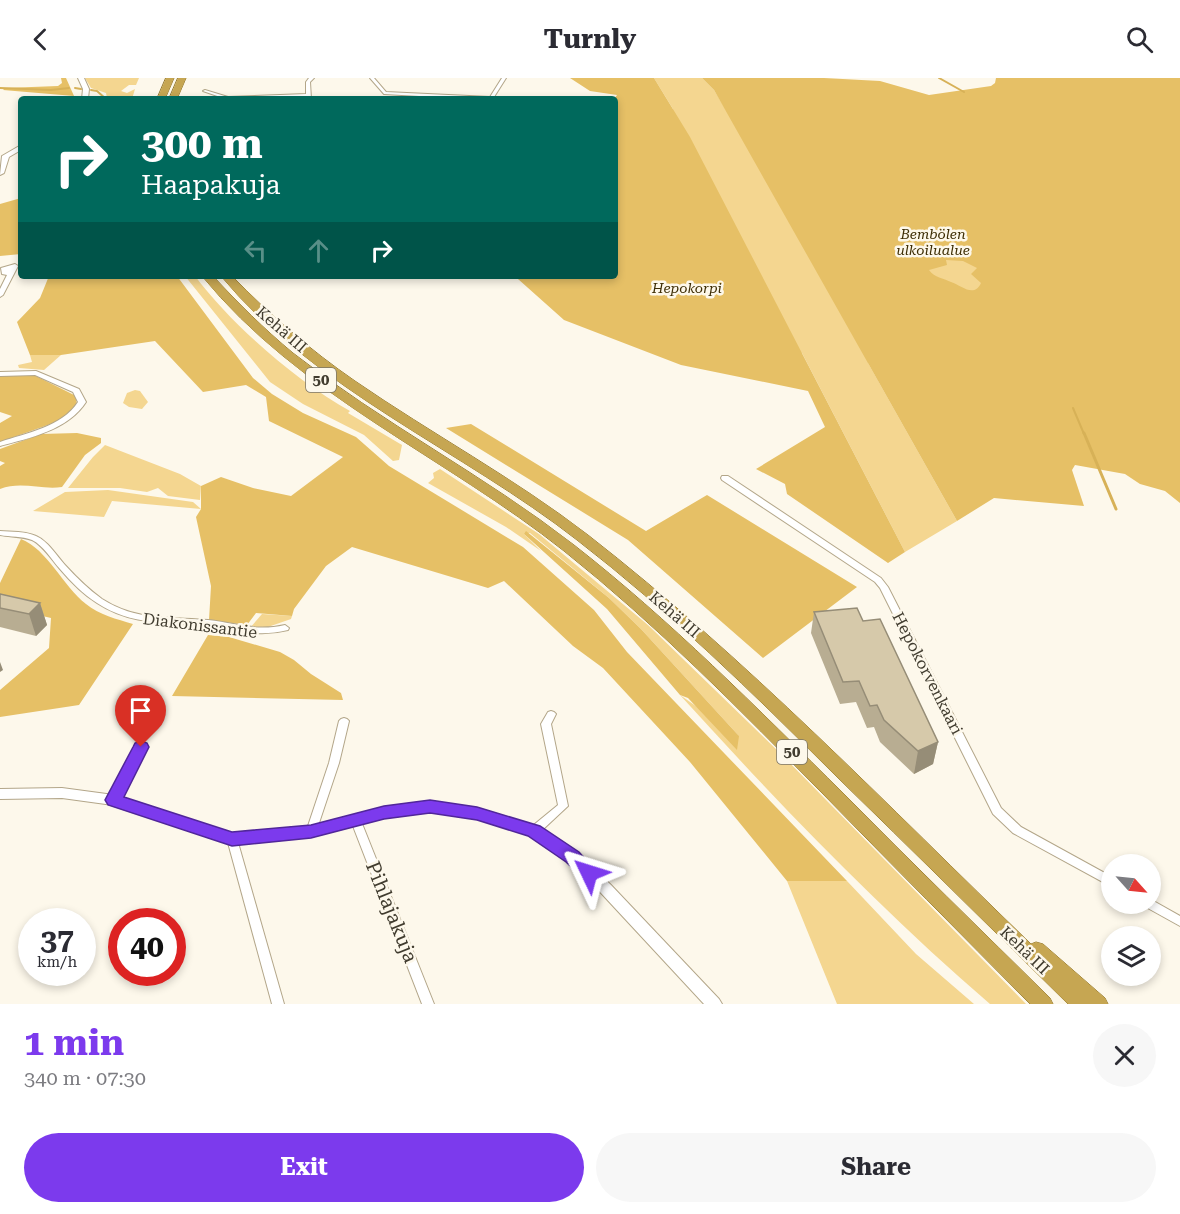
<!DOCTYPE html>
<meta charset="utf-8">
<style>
body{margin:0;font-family:"Roboto Serif",serif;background:#f7f7f7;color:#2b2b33;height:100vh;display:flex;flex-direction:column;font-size:22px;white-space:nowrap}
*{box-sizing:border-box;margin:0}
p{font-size:20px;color:#7c7c81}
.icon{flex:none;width:33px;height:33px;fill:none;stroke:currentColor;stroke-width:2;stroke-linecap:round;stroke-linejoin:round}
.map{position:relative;height:926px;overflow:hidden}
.drawer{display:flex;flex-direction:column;background:#fff;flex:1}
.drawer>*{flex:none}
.guide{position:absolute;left:18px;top:18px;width:600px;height:183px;border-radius:6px;box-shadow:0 3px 9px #0003;background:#00695c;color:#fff;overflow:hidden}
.needle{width:39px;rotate:117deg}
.buttons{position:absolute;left:1101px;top:776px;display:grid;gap:12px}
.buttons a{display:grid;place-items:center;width:60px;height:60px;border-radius:50%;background:#fff;box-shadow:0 3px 9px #0003;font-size:30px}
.speed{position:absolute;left:18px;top:830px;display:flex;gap:12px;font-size:30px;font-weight:700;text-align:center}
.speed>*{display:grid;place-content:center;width:78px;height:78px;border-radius:50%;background:#fff;box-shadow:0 3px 9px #0003;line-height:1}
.speed small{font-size:15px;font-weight:400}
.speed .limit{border:9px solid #d22;background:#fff;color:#111}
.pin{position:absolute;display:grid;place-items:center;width:51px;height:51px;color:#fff;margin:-62px -26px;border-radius:50% 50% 50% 0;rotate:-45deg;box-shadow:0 0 6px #0007}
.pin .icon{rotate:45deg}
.me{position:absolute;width:66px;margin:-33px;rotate:311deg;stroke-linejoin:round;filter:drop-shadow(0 0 4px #0008)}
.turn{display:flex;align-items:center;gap:21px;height:126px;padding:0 24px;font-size:27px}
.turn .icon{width:78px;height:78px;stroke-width:2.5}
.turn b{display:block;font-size:42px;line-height:51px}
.lanes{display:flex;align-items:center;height:57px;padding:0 24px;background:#0003;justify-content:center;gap:30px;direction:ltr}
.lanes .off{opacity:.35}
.round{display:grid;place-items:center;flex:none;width:63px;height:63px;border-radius:32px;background:#f7f7f7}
.head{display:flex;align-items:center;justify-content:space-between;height:102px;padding:0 24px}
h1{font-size:36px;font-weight:700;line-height:45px;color:#7c3aed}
.primary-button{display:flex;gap:12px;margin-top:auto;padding:12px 24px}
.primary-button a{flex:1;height:69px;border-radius:36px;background:#7c3aed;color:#fff;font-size:24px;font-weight:700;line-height:69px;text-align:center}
.primary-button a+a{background:#f7f7f7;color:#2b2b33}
header{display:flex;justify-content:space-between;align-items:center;height:78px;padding:0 24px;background:#fff;font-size:27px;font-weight:700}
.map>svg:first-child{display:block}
</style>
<header><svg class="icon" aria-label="back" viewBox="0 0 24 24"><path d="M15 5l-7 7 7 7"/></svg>Turnly<svg class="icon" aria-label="search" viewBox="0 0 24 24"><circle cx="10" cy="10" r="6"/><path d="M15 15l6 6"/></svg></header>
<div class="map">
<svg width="1180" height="926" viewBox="0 0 1180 926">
<rect width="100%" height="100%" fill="#fdf8eb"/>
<g fill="#f4d690">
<path d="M85,0h54l-3,7h-7l-8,6 6,2 8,-4 -3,10 -25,-1 -1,-5 -15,-5z"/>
<path d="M654,0h48l12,12 12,20 454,263 -312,-10 89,158 -52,31 -103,-199 -284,-74 -1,-3h98l58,-167z"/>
<path d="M185,198h10c36,48 102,106 155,135l-2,2 54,32 -3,15 -6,1 -29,-26 -61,-31 -33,-22z"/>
<path d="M30,277h31l-17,15 -25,-2 -1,-3 14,-3z"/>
<path d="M135,312l5,1 8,11 -6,7 -13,-2 -6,-4 4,-10z"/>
<path d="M105,367l75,29 21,12 -1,14 -32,-4 -10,-8 -11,4 -27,-4h-52l25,-31z"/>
<path d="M440,391l99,65 109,91 132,128 246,251h-36c-111,-96 -212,-201 -310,-309l59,41 -98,-107 -32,-31 -79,-65 -6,1 17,17 -35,-24 -78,-44 6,-5 -1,-5z"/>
<path d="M108,412l85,12 8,7 -89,-8 -8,16 -71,-6 32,-19z"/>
<path d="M262,536l30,2 -1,3 -26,9h-15z"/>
<path d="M787,803h60l69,73 58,50h-137z"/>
</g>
<g fill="#e6c066" fill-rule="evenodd">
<path d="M61,0h5l8,18 -71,-6 2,-2 53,-2 4,-3z"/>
<path d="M570,0h84l36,59 215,415 -17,11 -101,-69 -2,-10 -29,-15 69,-42 -17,-36 -127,-26 -117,-45 -46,-41 -1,-3h98l-1,-177 3,-4 -27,-4z"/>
<path d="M702,0h122l56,3 49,14 62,-9 4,-3 1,-5h184v425l-15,-12 -25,-7 -15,-10 -50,-9 -3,5 12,36 -90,-8 -37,23 -243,-431zM946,182l17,1 14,7 -6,6 10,9c-7,15 -19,3 -30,-1 -8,-4 -16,-4 -22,-12l18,-5z"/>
<path d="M21,120v56l-21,2v-52z"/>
<path d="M49,198h128l76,102 19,16 31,19 53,24 33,29 134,81 71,63 33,42 220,229h-60l-97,-119 -87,-94 -30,-22 -69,-65 -16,7 -136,-41 -26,19 -32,43 -2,7 -36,-3 -9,12 -38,-5 2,-34 -15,-69 5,-8v-23l20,-9 32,11 38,8 52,-39 -74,-36 -3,-24 -20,-12 -43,7 -48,-51 -94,14h-31l-13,-33 23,-24z"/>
<path d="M0,297h34l42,21 1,12 -18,13 -59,21v-19l12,-7 -12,-4z"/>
<path d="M471,346l175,107 61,-36 150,92 -94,71 -135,-118 -182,-112z"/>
<path d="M77,355l24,5v5l-16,12 -23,32c-21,3 -41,-6 -62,2v-23l5,-3 -5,-2v-12l41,-15z"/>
<path d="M526,453l83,67 32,31 98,107 -2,14 -49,-52 -8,-3 -73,-86 -83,-75z"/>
<path d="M21,461c26,10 42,47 65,65 13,11 31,15 47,20l-54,81 -79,12v-27l49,-42 2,-30 -51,-12v-23z"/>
<path d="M208,557l21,2 51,15 14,8 17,14 30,19 2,7 -171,-4z"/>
</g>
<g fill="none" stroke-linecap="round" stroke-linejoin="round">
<g stroke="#d7b157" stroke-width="2">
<path d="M939,0l25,14"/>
<path d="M0,10l51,2 18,-2"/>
<path d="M75,10l6,1"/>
<path d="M91,12l6,1 9,8"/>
<path d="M1073,330l11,26"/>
</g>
<path stroke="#d7b157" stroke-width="3" d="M1084,355l32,76"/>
<g stroke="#b3a689" stroke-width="2">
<g id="minor">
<path d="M309,0h5l-4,4 1,17h-4l-1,-3 -80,3 -23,-8 2,-1 23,7 78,-3v-12z"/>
<path d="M370,0h4l12,14 104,5 12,-19h4l-12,19 10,1 2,1h-34l-88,-5z"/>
<path d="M15,186l3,2 -15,29 -3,2v-8l7,-14 -5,-1 -1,-6z"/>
<path d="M36,293l43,18 7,13c-18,28 -56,36 -86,44v-4c26,-9 62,-15 78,-40l-5,-10 -38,-17 -35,1v-4z"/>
<path d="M722,398h6l153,102 7,9 113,221 20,19 91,50v10l-99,-54 -20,-19 -113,-226 -5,-6 -153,-102 -1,-2z"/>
<path d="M0,453c11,1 26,0 36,5 12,5 20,19 29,29 11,12 23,24 37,34 34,22 68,18 106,21 29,3 47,12 77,5l4,3 -1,2c-33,8 -50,-1 -81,-4 -40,-4 -75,0 -110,-23 -14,-9 -26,-21 -37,-34 -8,-9 -17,-24 -28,-29 -10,-4 -22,-3 -32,-5z"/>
<path d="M551,633l3,1 2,2 -5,10 17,82 -30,28 -4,1 -4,-1 -1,-3 1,-3 28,-23 -17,-81 7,-12z"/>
<path d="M344,640l3,1 2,2 -10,42 -24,72 -4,1 -4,-1 -1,-3 23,-69 10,-42 2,-2z"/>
<path d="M141,665l3,1 2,3 -27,53 -1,3 -4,1 -4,-1 -1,-3 27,-53 2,-3z"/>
<path d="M356,739l4,1 1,3 73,183h-12l-71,-183 1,-3z"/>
<path d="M232,757l4,1 1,3 47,165h-12l-45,-165 1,-3z"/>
<path d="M1150,821l30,17v10l-36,-20 -2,-3h8z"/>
</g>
</g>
<g stroke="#b3a689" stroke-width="2">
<path id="tertiary" d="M62,710l52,7 118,39 79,-7 73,-19 46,-6 47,6 62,19 38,26 34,32 108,114 3,5h-18l-103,-111 -34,-32 -38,-26 -52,-17 -47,-6 -46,6 -73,19 -79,7 -119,-39 -51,-7 -62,1v-10z"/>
</g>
<g stroke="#b3a689" stroke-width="2">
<g id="secondary">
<path d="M78,0h6l5,11 -1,10h-6l1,-10z"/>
<path d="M21,67v5l-12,7 -5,16 -4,2 2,-19z"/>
</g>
</g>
<g stroke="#8e7329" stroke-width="1">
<g id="trunk">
<path d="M166,0h8l-9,21h-8z"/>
<path d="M178,0h8l-9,21h-8z"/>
<path d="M202,198h11c25,27 51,53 80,77 89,70 191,122 281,192 96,75 183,163 270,249 68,69 137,136 206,204l3,6h-23c-69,-70 -138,-139 -207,-210 -83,-84 -166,-169 -259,-243 -118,-94 -265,-156 -362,-275z"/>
<path d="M221,198h11c38,39 78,74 123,105 77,53 159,97 233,154 158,123 299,270 443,409l5,-2 7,2 62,54 3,6h-40c-77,-76 -155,-153 -233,-229 -82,-82 -166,-164 -258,-235 -115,-90 -261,-149 -356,-264z"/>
</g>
</g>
<use href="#minor" fill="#fff" fill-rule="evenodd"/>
<use href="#tertiary" fill="#fff" fill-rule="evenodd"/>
<use href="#secondary" fill="#fff" fill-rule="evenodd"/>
<use href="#trunk" fill="#c6a652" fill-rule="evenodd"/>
</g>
<g fill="#b8ad92">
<path d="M0,516l40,9 7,22 -11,11 -36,-9z"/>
<path d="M814,534l124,130 -5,22 -19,10 -34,-32 -6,-15 -7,1 -11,-26 -16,2 -29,-71z"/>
</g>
<g fill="#968d77">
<path d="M40,525l7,22 -11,11 -7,-22z"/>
<path d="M0,584l3,8 -3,2z"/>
<path d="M938,664l-5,22 -19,10 4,-23z"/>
</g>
<g fill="#d6c9aa" stroke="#968d77" stroke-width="1.5">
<path d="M0,516l40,9 -11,11 -29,-6z"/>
<path d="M857,530l6,13 17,-2 58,123 -20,9 -34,-31 -7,-15 -7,1 -11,-25 -16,1 -29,-70z"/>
</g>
<path fill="#7c3aed" stroke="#51269a" stroke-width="1.5" d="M141,663l6,2 2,4 -25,50 108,35 79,-7 73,-19 46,-6 47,7 63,19 39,26 19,21 -2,5 -7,2 -6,-2 -17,-16 -38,-26 -51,-16 -47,-7 -46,6 -73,19 -79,8 -124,-41 -3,-5 28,-53 2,-4z"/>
<g text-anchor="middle" stroke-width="5" stroke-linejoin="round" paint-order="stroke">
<g font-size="14" font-style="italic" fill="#3d2d04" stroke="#fdf8eb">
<text x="933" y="161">Bembölen<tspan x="933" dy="16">ulkoilualue</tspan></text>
<text x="687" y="215">Hepokorpi</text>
</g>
<g fill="#fdf8eb" stroke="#797467" stroke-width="1.5">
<rect x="306" y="290" width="30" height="24" rx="4.5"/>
<rect x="777" y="662" width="30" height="24" rx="4.5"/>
</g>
<g font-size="15" font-weight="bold" fill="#413c2f">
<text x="321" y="307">50</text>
<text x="792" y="679">50</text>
</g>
<g font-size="16" fill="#413c2f" stroke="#fdf8eb">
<text transform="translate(282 251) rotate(41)" y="6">Kehä III</text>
<text transform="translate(675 536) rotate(41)" y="6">Kehä III</text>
<text transform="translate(200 547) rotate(7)" y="6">Diakonissantie</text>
<text transform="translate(928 595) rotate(63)" y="6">Hepokorvenkaari</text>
<text transform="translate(1025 872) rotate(44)" y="6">Kehä III</text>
</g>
<g font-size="20" fill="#413c2f" stroke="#fdf8eb">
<text transform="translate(392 834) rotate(68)" y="7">Pihlajakuja</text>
</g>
</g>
</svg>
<div class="buttons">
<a><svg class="needle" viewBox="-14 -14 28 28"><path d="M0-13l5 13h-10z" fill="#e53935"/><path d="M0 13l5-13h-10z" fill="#7c7c81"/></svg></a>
<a><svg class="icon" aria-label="layers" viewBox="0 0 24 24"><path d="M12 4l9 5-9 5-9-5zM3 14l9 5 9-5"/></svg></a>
</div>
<div class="speed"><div>37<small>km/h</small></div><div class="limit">40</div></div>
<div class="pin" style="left:141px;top:669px;background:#d93025"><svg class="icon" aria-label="arrive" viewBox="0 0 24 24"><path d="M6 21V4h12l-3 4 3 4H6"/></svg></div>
<svg class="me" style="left:589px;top:795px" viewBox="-20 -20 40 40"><path d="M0-17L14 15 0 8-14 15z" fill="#7c3aed" stroke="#fff" stroke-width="4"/></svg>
<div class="guide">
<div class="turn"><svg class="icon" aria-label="right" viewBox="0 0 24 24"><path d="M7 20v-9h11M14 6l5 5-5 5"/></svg><div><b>300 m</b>Haapakuja</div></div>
<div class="lanes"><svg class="icon off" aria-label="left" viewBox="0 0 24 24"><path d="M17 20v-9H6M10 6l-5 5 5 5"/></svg><svg class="icon off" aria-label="ahead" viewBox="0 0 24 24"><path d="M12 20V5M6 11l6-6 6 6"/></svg><svg class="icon" aria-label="right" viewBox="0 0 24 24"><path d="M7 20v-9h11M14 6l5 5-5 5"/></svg></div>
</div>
</div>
<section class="drawer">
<div class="head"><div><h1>1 min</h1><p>340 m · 07:30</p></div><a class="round"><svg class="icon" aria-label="close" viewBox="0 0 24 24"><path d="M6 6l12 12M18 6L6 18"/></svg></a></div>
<div class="primary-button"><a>Exit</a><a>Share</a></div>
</section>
